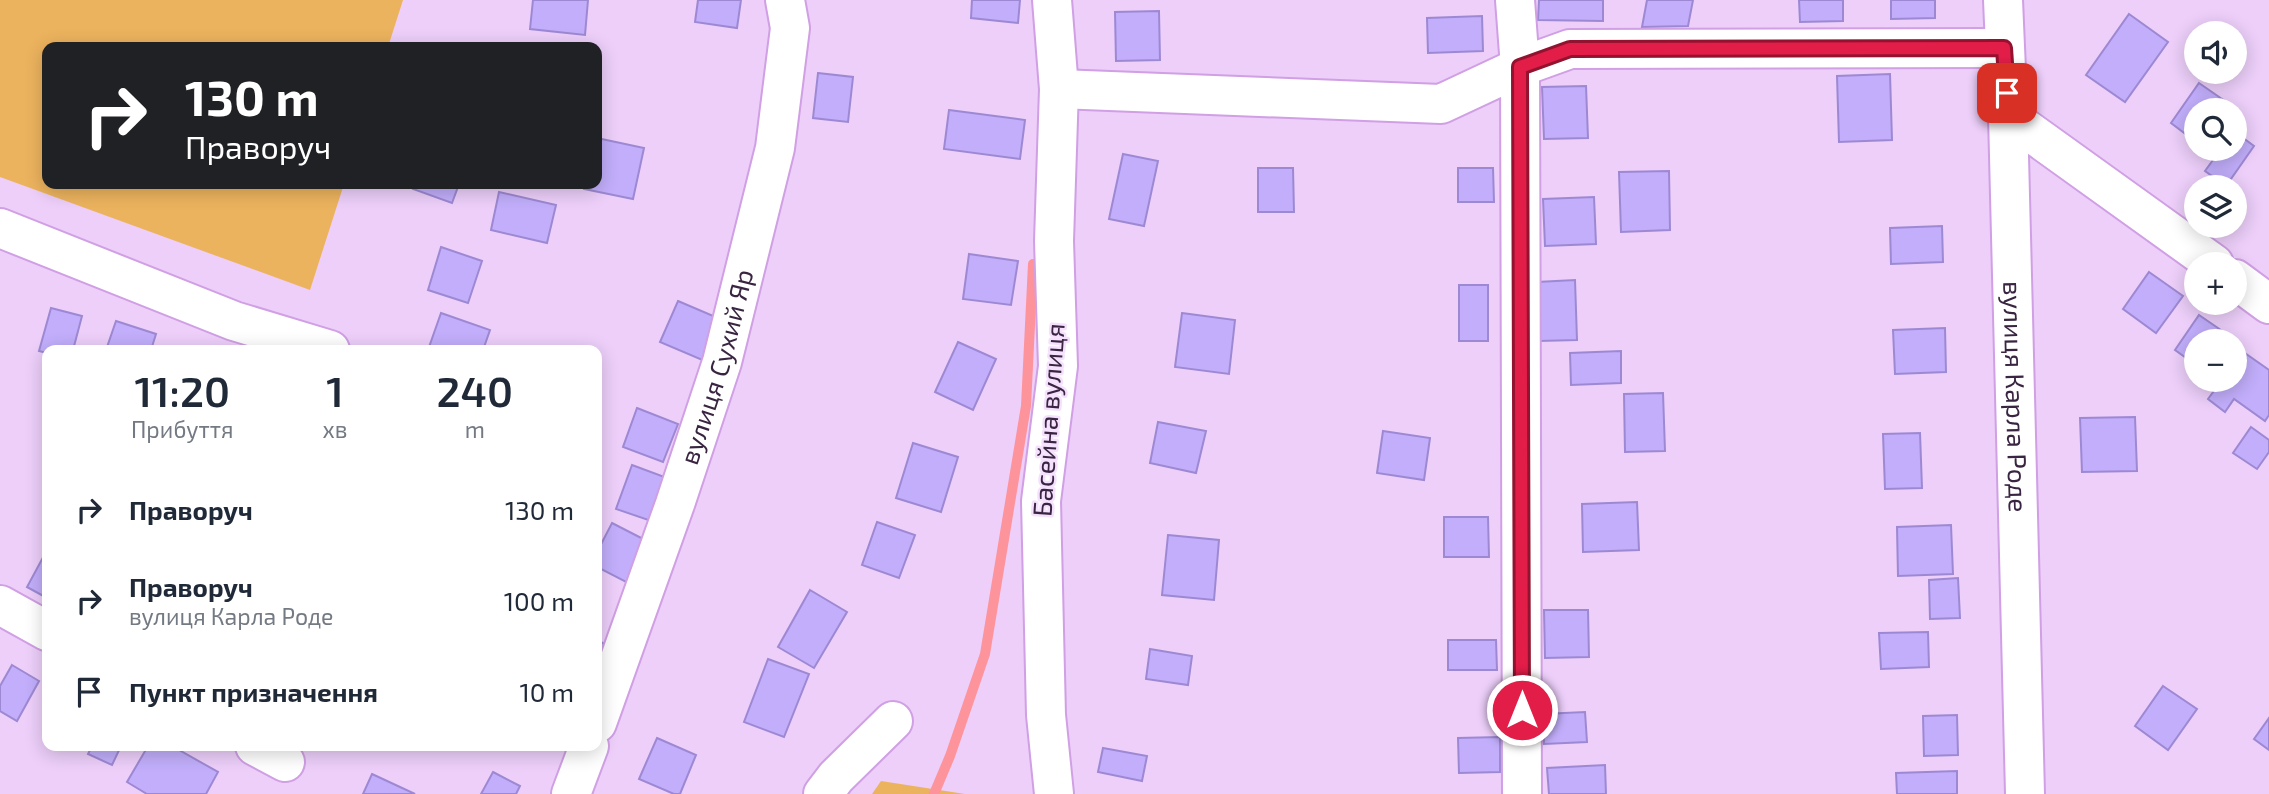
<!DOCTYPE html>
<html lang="uk">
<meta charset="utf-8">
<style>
body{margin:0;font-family:"Exo 2",sans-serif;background:#f2f2f3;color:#1f2937;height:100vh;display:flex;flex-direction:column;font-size:26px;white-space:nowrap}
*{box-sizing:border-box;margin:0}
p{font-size:23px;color:#747a83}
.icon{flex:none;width:38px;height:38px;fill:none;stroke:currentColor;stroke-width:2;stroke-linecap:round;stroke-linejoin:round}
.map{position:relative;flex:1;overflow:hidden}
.panel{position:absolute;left:42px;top:345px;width:560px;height:406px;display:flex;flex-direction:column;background:#fff;border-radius:14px;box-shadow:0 4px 18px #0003}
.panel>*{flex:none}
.hud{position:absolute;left:42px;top:42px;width:560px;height:147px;border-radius:14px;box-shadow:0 4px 18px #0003;background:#202124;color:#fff;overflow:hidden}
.controls{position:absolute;left:2184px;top:21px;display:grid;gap:14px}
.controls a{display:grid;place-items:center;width:63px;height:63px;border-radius:50%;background:#fff;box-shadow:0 4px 18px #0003;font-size:35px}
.pin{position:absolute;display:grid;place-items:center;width:60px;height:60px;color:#fff;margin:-30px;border-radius:14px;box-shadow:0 4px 10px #0006}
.me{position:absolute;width:77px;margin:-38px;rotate:0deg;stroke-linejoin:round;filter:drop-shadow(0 0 5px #0008)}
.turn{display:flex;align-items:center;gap:24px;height:147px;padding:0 28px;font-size:32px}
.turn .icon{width:91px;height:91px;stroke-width:2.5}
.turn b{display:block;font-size:49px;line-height:60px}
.eta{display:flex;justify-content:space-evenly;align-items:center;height:119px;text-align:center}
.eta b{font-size:42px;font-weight:600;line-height:49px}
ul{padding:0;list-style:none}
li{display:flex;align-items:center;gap:21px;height:91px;padding:0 28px}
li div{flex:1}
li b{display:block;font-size:26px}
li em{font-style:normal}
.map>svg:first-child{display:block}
</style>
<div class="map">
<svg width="2269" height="794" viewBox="0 0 2269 794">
<rect width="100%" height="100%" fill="#edcffa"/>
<g fill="#ecb35e">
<path d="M0,0h403l-15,47h-341v137h297l-34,106 -310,-113z"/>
<path d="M881,781l84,13h-93z"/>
</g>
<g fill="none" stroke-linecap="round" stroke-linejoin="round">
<path stroke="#fd939b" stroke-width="10" d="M934,794l16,-38 35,-102 41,-248 7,-142"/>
</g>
<g fill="#c2aefb" stroke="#9d89d3" stroke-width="2">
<path d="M533,0h55l-3,35 -55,-6z"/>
<path d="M698,0h43l-4,28 -42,-6z"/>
<path d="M972,0h48l-2,23 -47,-5z"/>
<path d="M1539,0h64v21l-65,-1z"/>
<path d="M1647,0h46l-5,26 -46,1z"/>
<path d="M1799,0h44v21l-43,1z"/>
<path d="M1891,0h44v18l-44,1z"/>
<path d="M1159,11l1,49 -44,1 -1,-49z"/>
<path d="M2129,14l39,28 -43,60 -39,-27z"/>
<path d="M1482,16l1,35 -55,2 -1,-35z"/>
<path d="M818,73l35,4 -5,45 -35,-4z"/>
<path d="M1890,74l2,66 -53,2 -2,-66z"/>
<path d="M2199,83l33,23 -3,4h-33v32l-25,-19z"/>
<path d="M1586,86l2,52 -44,1 -2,-52z"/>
<path d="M949,110l76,10 -5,39 -76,-10z"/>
<path d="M2235,132l19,14 -28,40 -21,-15 16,-22h14z"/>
<path d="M597,138l47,10 -11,51 -49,-10 1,-5h12z"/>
<path d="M1123,154l35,7 -14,65 -35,-7z"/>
<path d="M1258,168h35l1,44h-36z"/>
<path d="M1458,168h35l1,34h-36z"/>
<path d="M1669,171l1,59 -49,2 -2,-60z"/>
<path d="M415,184h44l-7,19 -39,-14z"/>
<path d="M499,192l57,13 -9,38 -56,-13z"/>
<path d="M1594,197l2,47 -51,2 -2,-47z"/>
<path d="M1942,226l1,36 -52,2 -1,-36z"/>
<path d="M441,247l41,14 -14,42 -40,-13z"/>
<path d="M969,254l49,7 -7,44 -48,-6z"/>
<path d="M2149,272l34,24 -27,37 -33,-24z"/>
<path d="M1575,280l2,60 -38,1 -2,-59z"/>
<rect x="1459" y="285" width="29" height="56"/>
<path d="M678,301l47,20 -18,41 -47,-20z"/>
<path d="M51,308l31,8 -9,34h-26v3l-8,-2z"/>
<path d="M441,313l49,17 -7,20h-55z"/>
<path d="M1182,313l53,7 -6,54 -54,-7z"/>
<path d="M2199,315l32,22 -3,4h-32v24l-21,-15z"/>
<path d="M116,321l40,13 -5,16h-45z"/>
<path d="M1945,328l1,44 -51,2 -2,-44z"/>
<path d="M958,342l38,17 -23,51 -38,-18z"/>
<path d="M1621,351v32l-50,2 -1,-32z"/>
<path d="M2242,351l27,19v45l-4,6 -31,-22 -9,13 -17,-13 14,-19h13v-18z"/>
<path d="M1663,393l2,58 -40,1 -1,-58z"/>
<path d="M637,408l41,16 -15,38 -40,-15z"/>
<path d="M2135,417l2,54 -55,1 -2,-54z"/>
<path d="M1158,422l48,9 -10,42 -46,-10z"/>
<path d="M2251,427l18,13v12l-12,17 -24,-16z"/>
<path d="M1383,431l47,7 -6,42 -47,-7z"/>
<path d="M1920,433l2,55 -37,1 -2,-55z"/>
<path d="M913,443l45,14 -17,55 -45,-14z"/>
<path d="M632,465l46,17 -15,43 -47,-16z"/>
<path d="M1637,502l2,48 -56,2 -1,-48z"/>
<path d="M1444,517h44l1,40h-45z"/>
<path d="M877,522l38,13 -16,43 -37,-13z"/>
<path d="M612,523l39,20 -21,41 -33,-17v-15z"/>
<path d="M1951,525l2,49 -55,2 -1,-49z"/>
<path d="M1168,535l51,5 -5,60 -52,-5z"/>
<path d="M47,550v48l-20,-11z"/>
<path d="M1958,578l2,40 -30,1 -1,-39z"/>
<path d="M810,590l37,22 -33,56 -36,-21z"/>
<path d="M1544,610h44l1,47 -44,1z"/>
<path d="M1928,632l1,35 -48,2 -2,-36z"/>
<path d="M597,640l21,11 -21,32z"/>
<path d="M1448,640h48l1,30h-49z"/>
<path d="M1150,649l42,7 -4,29 -42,-6z"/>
<path d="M768,659l41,15 -25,63 -40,-15z"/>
<path d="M12,665l27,16 -22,40 -17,-10v-25z"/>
<path d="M2163,686l34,23 -29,41 -33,-24z"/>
<path d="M1585,712l2,30 -43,2 -1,-30z"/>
<path d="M1957,715l1,40 -34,1 -1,-40z"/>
<path d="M2269,718v32l-15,-11z"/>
<path d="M1500,737v35l-41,1 -1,-35z"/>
<path d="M657,738l39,17 -16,39h-6l-35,-15z"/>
<path d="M92,746h29l-9,19 -24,-11z"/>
<path d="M148,746h24l46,26 -12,22h-59l-20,-12z"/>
<path d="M1103,748l44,8 -5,25 -44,-9z"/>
<path d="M1605,765l1,29h-57l-2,-26z"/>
<path d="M1957,771v23h-60l-1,-21z"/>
<path d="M493,772l27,14 -4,8h-35z"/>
<path d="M372,774l43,20h-52z"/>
</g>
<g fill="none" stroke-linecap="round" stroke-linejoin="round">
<g stroke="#d09fe4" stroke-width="42">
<g id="minor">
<path d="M1052,0l7,89 -5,152 4,125 -17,135 5,214 8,79"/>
<path d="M1515,0l5,67 2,727"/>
<path id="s1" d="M2003,0l5,116 17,678"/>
<path d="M1059,89l382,15 79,-37 50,-18 434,-1"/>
<path d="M2008,116l206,148"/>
<path d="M0,228l234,93 96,29"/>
<path d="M2235,279l34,25"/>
<path d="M0,605l47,26"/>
<path id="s2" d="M597,723l78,-219 47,-142 53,-214 15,-120 -5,-28"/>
<path d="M255,746l30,16"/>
<path d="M571,794l18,-48"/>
<path d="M823,794l13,-17 57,-56"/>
</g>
</g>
<use href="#minor" stroke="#fff" stroke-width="38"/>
</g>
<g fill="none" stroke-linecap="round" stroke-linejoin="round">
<g stroke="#92132f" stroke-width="18">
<path id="route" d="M1522,710l-2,-643 50,-18 434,-1 3,45"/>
</g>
<use href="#route" stroke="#e11d48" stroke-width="12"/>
</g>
<g text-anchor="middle" stroke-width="5" stroke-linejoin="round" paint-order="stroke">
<g font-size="26" fill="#392541" stroke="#f5e1fd">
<text dy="9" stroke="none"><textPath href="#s2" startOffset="376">вулиця Сухий Яр</textPath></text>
<text dy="9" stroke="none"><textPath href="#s1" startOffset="397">вулиця Карла Роде</textPath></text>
<text transform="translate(1049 420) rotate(-86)" y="9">Басейна вулиця</text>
</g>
</g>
</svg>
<div class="controls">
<a><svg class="icon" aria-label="sound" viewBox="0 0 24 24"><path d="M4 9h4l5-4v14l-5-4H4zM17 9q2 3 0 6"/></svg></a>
<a><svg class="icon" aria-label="search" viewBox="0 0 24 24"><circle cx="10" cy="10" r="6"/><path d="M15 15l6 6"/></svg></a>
<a><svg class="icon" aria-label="layers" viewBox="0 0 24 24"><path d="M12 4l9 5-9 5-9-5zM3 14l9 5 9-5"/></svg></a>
<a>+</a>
<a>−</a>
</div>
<div class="pin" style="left:2007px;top:93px;background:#d93025"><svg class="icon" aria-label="arrive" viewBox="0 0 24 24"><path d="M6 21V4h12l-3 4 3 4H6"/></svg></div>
<svg class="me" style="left:1522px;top:710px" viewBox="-20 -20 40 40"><circle r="17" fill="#e11d48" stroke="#fff" stroke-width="3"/><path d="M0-11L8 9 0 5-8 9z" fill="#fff"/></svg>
<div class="hud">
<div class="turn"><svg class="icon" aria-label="right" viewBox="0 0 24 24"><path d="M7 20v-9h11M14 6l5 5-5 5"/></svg><div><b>130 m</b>Праворуч</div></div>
</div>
<section class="panel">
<div class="eta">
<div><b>11:20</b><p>Прибуття</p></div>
<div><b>1</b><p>хв</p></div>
<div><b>240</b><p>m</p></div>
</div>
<ul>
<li><svg class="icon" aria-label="right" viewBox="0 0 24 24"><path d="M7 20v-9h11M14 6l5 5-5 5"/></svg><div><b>Праворуч</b></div><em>130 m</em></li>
<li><svg class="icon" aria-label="right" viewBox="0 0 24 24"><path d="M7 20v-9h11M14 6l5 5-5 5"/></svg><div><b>Праворуч</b><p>вулиця Карла Роде</p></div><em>100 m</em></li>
<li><svg class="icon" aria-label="arrive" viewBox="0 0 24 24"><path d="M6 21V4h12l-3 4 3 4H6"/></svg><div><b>Пункт призначення</b></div><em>10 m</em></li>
</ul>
</section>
</div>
